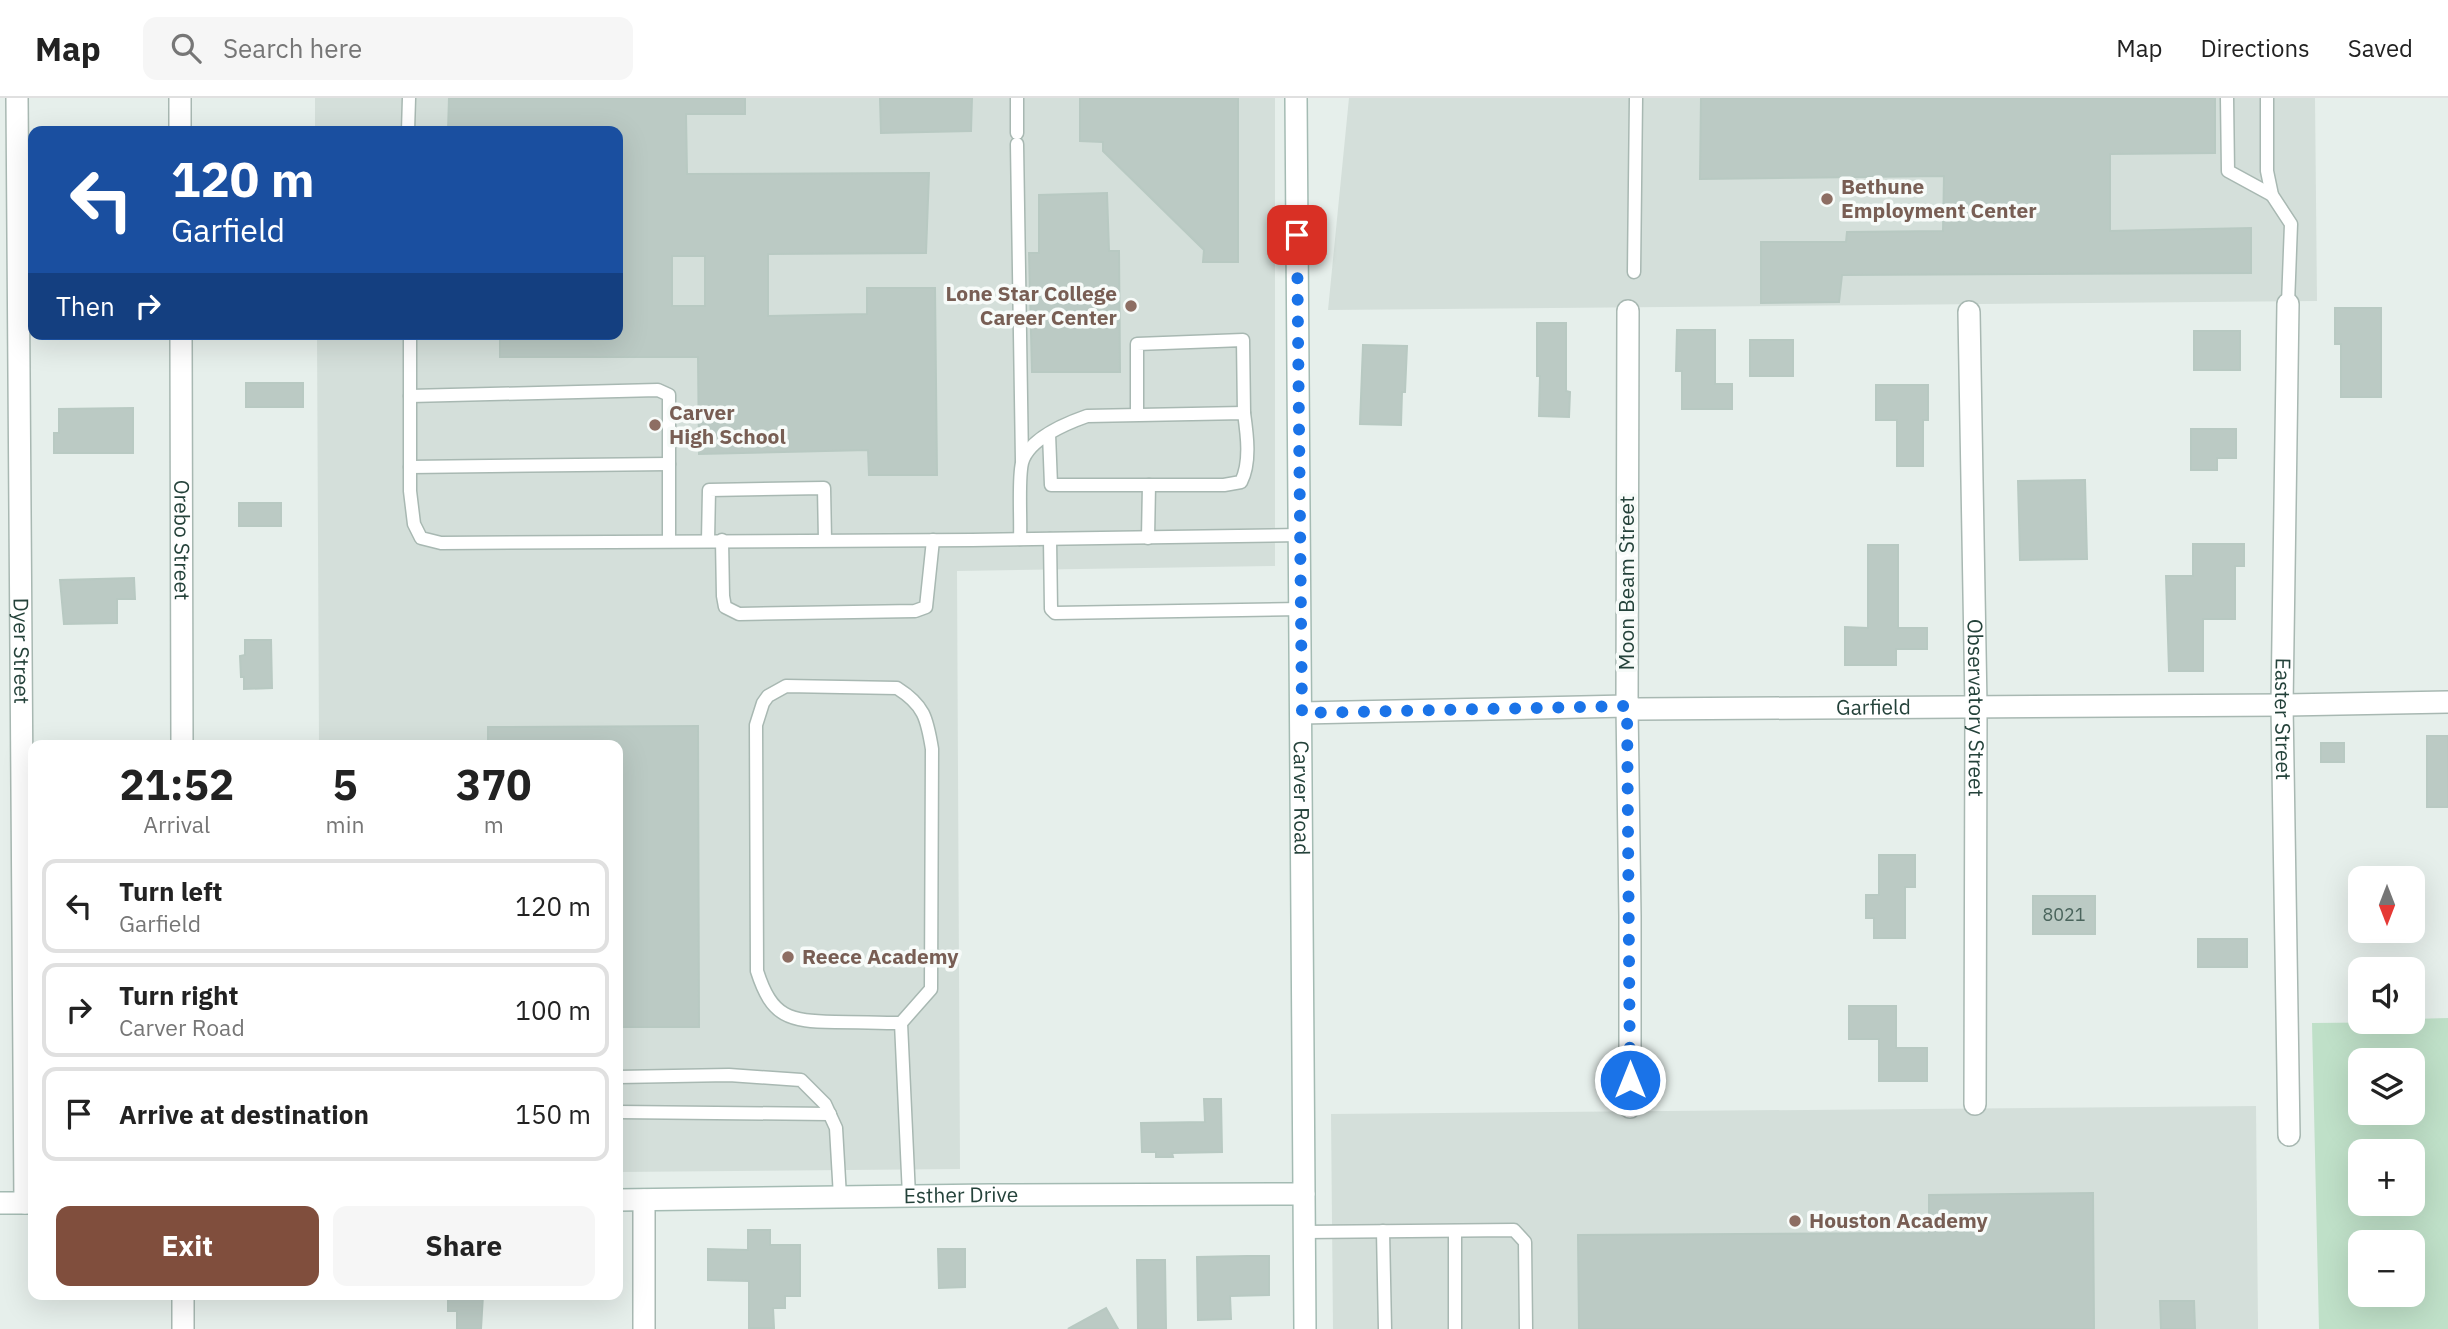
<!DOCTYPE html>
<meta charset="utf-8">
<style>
body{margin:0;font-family:"IBM Plex Sans",sans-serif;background:#f6f6f6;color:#222;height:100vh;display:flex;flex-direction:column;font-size:26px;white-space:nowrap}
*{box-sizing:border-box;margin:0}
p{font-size:23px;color:#767676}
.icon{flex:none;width:38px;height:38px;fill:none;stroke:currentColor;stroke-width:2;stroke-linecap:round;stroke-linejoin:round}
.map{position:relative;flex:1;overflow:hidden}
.panel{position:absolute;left:28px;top:642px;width:595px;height:560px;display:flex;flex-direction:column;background:#fff;border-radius:14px;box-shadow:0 7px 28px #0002}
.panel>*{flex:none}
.top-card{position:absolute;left:28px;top:28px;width:595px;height:214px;border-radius:14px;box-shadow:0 7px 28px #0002;background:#1a4fa0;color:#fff;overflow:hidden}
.needle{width:46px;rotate:180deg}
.tools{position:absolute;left:2348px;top:768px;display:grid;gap:14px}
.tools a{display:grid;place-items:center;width:77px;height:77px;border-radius:14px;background:#fff;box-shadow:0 7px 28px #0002;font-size:35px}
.pin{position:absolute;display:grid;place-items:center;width:60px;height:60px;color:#fff;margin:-30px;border-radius:14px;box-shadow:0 4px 10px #0006}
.me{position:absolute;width:77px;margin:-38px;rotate:0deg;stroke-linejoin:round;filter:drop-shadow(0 0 5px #0008)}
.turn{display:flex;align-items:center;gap:24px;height:147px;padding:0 28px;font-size:32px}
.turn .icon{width:91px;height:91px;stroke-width:2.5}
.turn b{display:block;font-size:49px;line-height:60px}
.then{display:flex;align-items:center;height:66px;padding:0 28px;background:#0003;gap:14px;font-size:26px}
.eta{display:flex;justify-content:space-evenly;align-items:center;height:119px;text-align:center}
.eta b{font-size:42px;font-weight:800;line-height:49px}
.action{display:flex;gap:14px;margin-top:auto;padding:14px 28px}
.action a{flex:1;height:80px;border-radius:14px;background:#804e3d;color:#fff;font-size:28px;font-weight:800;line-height:80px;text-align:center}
.action a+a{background:#f6f6f6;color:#222}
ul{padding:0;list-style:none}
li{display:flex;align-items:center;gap:21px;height:94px;margin:0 14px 10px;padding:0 14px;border:4px solid #e0e0e0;border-radius:14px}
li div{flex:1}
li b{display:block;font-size:26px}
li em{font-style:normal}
header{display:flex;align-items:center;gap:42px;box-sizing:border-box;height:98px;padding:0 35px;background:#fff;border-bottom:2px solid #e0e0e0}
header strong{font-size:33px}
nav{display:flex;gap:38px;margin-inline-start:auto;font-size:24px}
.search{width:490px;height:63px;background:#f6f6f6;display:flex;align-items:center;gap:18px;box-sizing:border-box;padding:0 24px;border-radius:14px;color:#767676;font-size:26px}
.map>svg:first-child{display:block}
</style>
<header>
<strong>Map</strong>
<div class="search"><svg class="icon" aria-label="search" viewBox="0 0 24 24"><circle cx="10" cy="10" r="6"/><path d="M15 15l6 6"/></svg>Search here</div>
<nav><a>Map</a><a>Directions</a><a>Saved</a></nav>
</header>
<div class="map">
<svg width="2448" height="1231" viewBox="0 0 2448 1231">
<rect width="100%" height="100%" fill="#e6efeb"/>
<g fill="#d4dfda">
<path d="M315,0h960v468l-318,5 3,598 -342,3v-426l-299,-1 -2,-411h301v-203h-303z"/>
<path d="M1349,0h966l2,203 -989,9z"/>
<path d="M2256,1008l2,223h-925l-2,-215z"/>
</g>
<path fill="#bfe0c8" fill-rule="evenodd" d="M2448,920v311h-129l-7,-306 101,-1v-3zM2361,962h52v53h-52zM2361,1054h52v52h-52zM2361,1144h52v53h-52z"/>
<g fill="#bbcac4" stroke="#b8c9c2" stroke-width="2" fill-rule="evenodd">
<path d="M449,0h296v16h-59l1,60 242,-1 -3,80 -158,1v62l99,-2v-26h68l2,187h-68l-1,-25 -169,4 -1,-97h-198v-23h118v-203h-170zM672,158h33v50h-33z"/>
<path d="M880,0h92l-1,33 -90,2z"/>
<path d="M1080,0h158v164h-35l1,-12 -101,-99v-9l-23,-1z"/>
<path d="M1701,0h514v55l-105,1v77l141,-3v45l-409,2 -3,27 -78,1v-61h85l1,-10 96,-1 1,-55 -244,3z"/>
<path d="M1107,95l2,58h10l1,121h-88l-3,-119h10v-58z"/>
<path d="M2335,210h46v89h-40v-53h-6z"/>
<path d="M1537,225h29v68l4,1 -1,25 -30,-1 1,-40h-3z"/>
<path d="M1677,232h38v54h17v25h-50v-38h-6z"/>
<rect x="2194" y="233" width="46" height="39"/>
<rect x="1750" y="242" width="43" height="36"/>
<path d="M1363,247l44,1 -2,46h-3l-1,33 -41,-1z"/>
<rect x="246" y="285" width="57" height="24"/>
<path d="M1876,287h52v35h-5v46h-26v-46h-21z"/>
<path d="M133,310v45h-79v-20h5v-24z"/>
<path d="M2191,331h45v29h-19v12h-26z"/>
<path d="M2085,382l2,79 -67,1 -2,-79z"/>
<rect x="239" y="405" width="42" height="23"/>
<path d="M2193,446h51v22h-9v53h-32v52h-34l-3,-95h27z"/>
<path d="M1868,447h30v83h29v21h-31v16h-51v-38l23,1z"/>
<path d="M134,480l1,21h-18v24l-53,1 -4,-44z"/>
<path d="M245,542h26l1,48 -28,1v-12h-3l-1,-21 5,-1z"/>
<path d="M698,628l1,301h-81v-281h-130v-19z"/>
<rect x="2427" y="638" width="21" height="71"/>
<rect x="2321" y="645" width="23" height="19"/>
<path d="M1879,757h36v32h-10v51h-31v-20h-8v-23h13z"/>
<rect x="2033" y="798" width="62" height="38"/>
<rect x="2198" y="841" width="49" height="28"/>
<path d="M1849,908h47v42h31v33h-48v-42h-30z"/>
<path d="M1204,1001h17l1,53 -50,1 1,4h-17v-5h-14l-1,-29 64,-1z"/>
<path d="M2093,1095l1,136h-515l-1,-94 351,-2v-38z"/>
<path d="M748,1132h22v15h30v51h-15v12h-12l1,20h-25v-47l-41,-1v-31l40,1z"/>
<path d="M938,1151h27v38l-26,1z"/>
<path d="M1247,1158h22v39l-39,1 1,23 -33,1 -1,-63z"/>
<path d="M1137,1162h28l1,69h-28z"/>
<path d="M448,1197h35l-2,34h-24v-18h-9z"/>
<path d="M2160,1203h34l1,28h-34z"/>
<path d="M1106,1210l12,21h-50z"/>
</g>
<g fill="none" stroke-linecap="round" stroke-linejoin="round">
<g stroke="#a8b8b2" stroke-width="15">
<g id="lane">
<path d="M2227,0l1,73 44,24"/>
<path d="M2267,0v73l5,24 19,29 -3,80"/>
<path d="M408,33l1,-33"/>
<path d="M1017,35v-35"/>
<path d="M1017,46l5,317"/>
<path d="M1634,174l2,-174"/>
<path d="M410,236v157l4,33 7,14 20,5 531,-3 328,-5"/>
<path d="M410,298l248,-6 11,5v146"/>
<path d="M1137,316v-70l106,-4 1,73"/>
<path d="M410,369l259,-3"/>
<path d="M1148,440l1,-53"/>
<path d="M1020,441c1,-20 -2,-59 2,-76 6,-24 45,-40 65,-47l157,-3c3,21 7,50 -3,69l-17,3h-173l-2,-51"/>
<path d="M1050,441l1,70 4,4 246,-4"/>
<path d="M722,442l1,56 2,11 14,7 176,-3 11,-4 7,-67"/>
<path d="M708,443l1,-51 115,-2 1,52"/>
<path d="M901,925c-22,0 -44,-1 -66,-1 -46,-1 -63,-4 -78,-51l-1,-246 7,-22 5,-7 18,-10 111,2c27,17 30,30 35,61l-1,240 -30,34 8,173"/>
<path d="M618,979l111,-2 72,5 24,24 11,24 4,69"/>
<path d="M618,1014l212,2"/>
<path d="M1383,1133l2,98"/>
<path d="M1455,1133v98"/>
<path d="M1304,1134l210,-2 11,12 1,87"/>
</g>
</g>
<g stroke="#a8b8b2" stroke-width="24">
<g id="street">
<path id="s1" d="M17,0l8,1105"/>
<path d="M180,0v33"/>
<path id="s2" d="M2288,206l-6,401 7,430"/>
<path d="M1628,213l-1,395 3,210v191"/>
<path id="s3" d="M1969,214l7,394 -1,398"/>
<path id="s4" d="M181,236l1,412"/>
<path id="s5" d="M1302,615l325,-7 10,3 645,-4 166,-3"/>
<path d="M183,1197v34"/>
<path d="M644,1231v-129"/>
</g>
</g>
<g stroke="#a4bbb3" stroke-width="24">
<g id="secondary">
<path id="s6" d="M1296,0l9,1231"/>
<path id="s7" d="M618,1102l372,-5 314,-1"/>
<path d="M0,1105h33"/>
</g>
</g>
<use href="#lane" stroke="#fff" stroke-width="12"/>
<use href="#street" stroke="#fff" stroke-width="21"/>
<use href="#secondary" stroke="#fff" stroke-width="21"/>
</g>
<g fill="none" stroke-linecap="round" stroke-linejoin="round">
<path stroke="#1a73e8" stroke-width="12" stroke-dasharray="0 21.6" d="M1297,137l5,478 325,-7 3,374"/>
</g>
<g fill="#8d6e63" stroke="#f7fbf9" stroke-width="2.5">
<circle cx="1827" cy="101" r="7"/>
<circle cx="1131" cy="208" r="7"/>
<circle cx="655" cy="327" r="7"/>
<circle cx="788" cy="859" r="7"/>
<circle cx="1795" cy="1123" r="7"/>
</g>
<g text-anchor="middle" stroke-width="7" stroke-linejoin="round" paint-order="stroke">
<g font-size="18" fill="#4a645c">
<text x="2064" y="823">8021</text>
</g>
<g font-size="21" font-weight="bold" fill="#785e54" stroke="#f7fbf9" text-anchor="start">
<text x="1841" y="96">Bethune<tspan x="1841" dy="24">Employment Center</tspan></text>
<text x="1117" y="203" text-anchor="end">Lone Star College<tspan x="1117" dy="24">Career Center</tspan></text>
<text x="669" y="322">Carver<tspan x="669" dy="24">High School</tspan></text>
<text x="802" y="866">Reece Academy</text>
<text x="1809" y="1130">Houston Academy</text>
</g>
<g font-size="21" fill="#24423a" stroke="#f7fbf9">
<text dy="7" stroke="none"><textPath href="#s4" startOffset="206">Orebo Street</textPath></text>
<text transform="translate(1627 485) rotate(-90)" y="7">Moon Beam Street</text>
<text dy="7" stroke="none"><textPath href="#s1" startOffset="553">Dyer Street</textPath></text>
<text dy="7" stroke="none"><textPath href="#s5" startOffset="572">Garfield</textPath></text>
<text dy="7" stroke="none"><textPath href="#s3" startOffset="396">Observatory Street</textPath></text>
<text dy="7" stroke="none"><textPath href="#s2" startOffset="415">Easter Street</textPath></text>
<text dy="7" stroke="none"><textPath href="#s6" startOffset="700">Carver Road</textPath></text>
<text dy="7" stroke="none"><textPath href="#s7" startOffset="343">Esther Drive</textPath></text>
</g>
</g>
</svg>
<div class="tools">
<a><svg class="needle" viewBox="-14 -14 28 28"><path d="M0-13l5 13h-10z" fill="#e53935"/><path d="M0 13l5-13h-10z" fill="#767676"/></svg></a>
<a><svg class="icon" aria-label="sound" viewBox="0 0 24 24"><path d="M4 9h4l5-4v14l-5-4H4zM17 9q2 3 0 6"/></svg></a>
<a><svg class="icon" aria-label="layers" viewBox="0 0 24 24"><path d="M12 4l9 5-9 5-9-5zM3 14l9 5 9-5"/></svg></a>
<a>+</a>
<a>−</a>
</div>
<div class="pin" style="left:1297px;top:137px;background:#d93025"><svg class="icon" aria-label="arrive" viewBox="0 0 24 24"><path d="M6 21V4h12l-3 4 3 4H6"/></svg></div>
<svg class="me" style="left:1630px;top:982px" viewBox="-20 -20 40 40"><circle r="17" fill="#1a73e8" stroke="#fff" stroke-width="3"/><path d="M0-11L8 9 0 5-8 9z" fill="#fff"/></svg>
<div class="top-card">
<div class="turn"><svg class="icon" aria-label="left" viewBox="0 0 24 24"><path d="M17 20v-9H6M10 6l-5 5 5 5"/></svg><div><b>120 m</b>Garfield</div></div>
<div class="then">Then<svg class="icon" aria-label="right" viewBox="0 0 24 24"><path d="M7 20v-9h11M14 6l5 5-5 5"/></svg></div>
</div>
<section class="panel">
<div class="eta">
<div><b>21:52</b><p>Arrival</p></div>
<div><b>5</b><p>min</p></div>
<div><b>370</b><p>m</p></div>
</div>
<ul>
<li><svg class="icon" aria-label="left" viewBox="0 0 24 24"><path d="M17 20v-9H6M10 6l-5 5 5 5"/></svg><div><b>Turn left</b><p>Garfield</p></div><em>120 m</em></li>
<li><svg class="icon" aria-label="right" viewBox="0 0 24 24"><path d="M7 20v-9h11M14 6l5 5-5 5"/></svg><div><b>Turn right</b><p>Carver Road</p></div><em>100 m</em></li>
<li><svg class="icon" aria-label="arrive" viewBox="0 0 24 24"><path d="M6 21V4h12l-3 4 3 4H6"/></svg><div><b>Arrive at destination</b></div><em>150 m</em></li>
</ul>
<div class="action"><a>Exit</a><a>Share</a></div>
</section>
</div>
